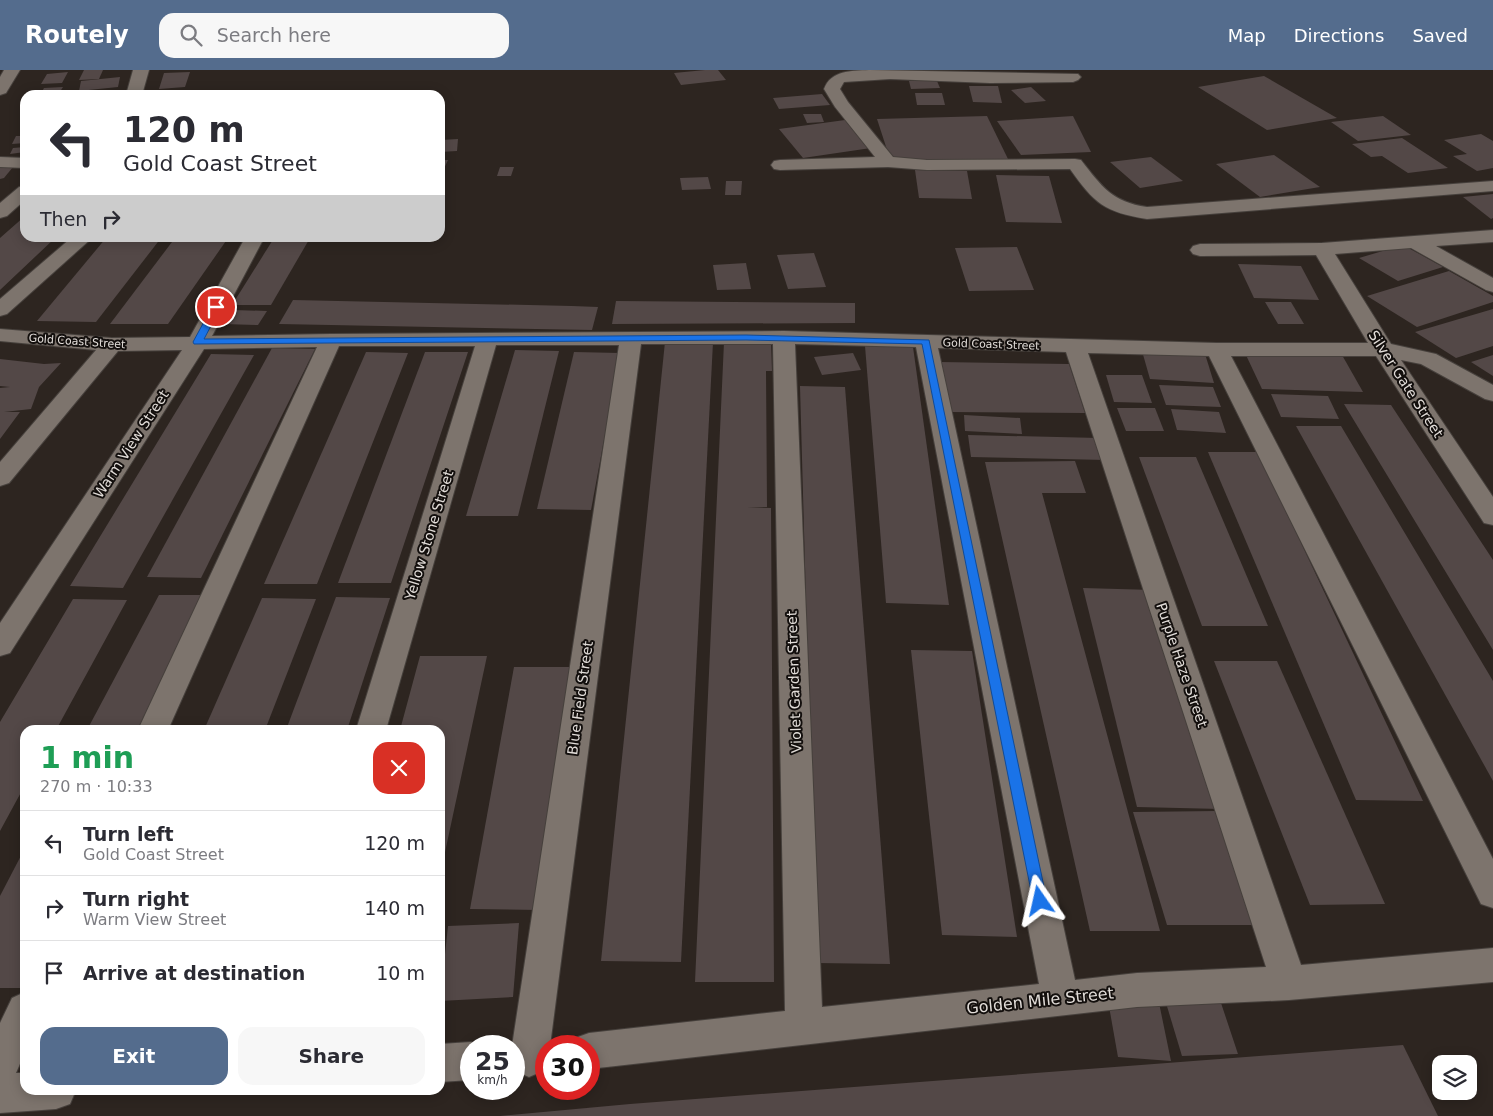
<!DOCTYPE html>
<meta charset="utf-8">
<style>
body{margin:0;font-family:"DejaVu Sans",sans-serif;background:#f7f7f7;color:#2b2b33;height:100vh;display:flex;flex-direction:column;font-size:19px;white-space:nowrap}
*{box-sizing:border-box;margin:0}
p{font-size:16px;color:#7c7c81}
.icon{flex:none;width:28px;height:28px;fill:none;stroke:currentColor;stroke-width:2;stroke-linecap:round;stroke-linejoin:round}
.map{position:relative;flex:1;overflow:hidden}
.sheet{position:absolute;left:20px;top:655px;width:425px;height:370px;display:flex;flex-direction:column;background:#fff;border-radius:15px;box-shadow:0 2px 12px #0003}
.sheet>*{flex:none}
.banner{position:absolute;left:20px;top:20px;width:425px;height:152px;border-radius:15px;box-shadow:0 2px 12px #0003;background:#fff;color:#2b2b33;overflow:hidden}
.fabs{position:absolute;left:1432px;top:985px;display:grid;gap:10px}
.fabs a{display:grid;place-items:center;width:45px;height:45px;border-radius:10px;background:#fff;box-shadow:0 2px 12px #0003;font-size:25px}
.speed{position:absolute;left:460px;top:965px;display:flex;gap:10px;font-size:25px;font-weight:700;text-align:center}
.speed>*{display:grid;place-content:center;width:65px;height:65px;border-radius:50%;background:#fff;box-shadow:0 2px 12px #0003;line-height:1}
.speed small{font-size:12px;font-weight:400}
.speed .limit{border:8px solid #d22;background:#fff;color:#111}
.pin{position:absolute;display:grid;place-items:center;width:42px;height:42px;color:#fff;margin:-21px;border:2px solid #fff;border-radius:50%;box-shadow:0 1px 5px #0007}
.me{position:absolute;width:55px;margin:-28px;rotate:349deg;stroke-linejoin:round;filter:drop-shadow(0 0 4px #0008)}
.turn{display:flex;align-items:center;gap:18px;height:105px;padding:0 20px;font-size:22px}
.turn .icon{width:65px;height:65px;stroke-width:2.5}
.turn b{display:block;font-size:35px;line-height:42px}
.then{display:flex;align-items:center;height:48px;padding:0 20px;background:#0003;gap:10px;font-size:19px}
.round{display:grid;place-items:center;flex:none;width:52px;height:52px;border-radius:15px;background:#f7f7f7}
.head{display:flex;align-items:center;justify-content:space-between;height:85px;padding:0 20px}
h1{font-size:30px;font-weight:700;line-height:38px;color:#1e9e55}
.action{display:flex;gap:10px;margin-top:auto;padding:10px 20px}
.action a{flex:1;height:58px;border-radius:15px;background:#546c8d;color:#fff;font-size:20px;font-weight:700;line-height:58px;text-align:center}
.action a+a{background:#f7f7f7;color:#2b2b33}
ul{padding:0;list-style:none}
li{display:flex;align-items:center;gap:15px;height:65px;padding:0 20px;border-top:1px solid #e1e1e2}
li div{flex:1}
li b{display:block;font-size:19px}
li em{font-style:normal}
header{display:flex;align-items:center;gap:30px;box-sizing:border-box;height:70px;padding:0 25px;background:#546c8d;color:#fff}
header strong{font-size:24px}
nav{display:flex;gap:28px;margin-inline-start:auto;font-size:18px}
.search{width:350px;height:45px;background:#f7f7f7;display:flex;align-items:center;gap:12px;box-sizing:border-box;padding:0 18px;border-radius:15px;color:#7c7c81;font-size:19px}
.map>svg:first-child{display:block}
</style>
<header>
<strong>Routely</strong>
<div class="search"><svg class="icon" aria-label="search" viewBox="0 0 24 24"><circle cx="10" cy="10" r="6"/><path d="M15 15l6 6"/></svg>Search here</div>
<nav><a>Map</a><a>Directions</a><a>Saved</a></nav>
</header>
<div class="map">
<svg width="1493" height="1046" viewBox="0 0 1493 1046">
<rect width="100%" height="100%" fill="#2d2520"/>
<g fill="#534847">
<path d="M84,0h19l-4,9 -20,1z"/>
<path d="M705,0h13l8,10 -45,5 -7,-12z"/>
<path d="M68,2l-6,11 -21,1 6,-10z"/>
<path d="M190,2l-5,15 -26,2 5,-16z"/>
<path d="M1264,6l73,42 -70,12 -69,-43z"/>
<path d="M120,7l-2,10 -39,4 2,-10z"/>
<path d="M909,11h28l3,7 -29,1z"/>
<path d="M969,16h29l4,17 -29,-1z"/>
<path d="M63,17l-5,8h-18l4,-7z"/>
<path d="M1031,17l15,14 -21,2 -14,-13z"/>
<path d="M107,20l-2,5h-22l1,-3z"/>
<path d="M197,21l-1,4h-28v-1z"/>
<path d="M915,23h27l3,12h-28z"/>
<path d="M822,24l8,11 -51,4 -6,-11z"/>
<path d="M803,44h18l3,8 -17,1z"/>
<path d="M987,46l21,43 -117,3 -14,-43z"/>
<path d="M1073,46l18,36 -70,3 -24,-34z"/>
<path d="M1383,46l28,19 -53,6 -27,-19z"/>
<path d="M845,50l26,28 -68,10 -24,-29z"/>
<path d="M1481,64l12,7v27l-16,3 -24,-15 14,-2 -23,-14z"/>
<path d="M16,66h9v7l-13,1z"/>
<path d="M1402,68l46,30 -40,5 -26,-17 -11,1 -19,-13z"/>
<path d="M458,69l-1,12 -17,1v-12z"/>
<path d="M25,77v5l-15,2 3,-6z"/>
<path d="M1274,85l46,32 -60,10 -44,-33z"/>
<path d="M1151,87l32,24 -43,7 -30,-26z"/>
<path d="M440,90h8l-8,17z"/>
<path d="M0,97h13l-9,11 -4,1z"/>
<path d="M500,97h14l-3,9h-14z"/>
<path d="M915,100l52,1 5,28 -53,-1z"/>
<path d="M996,105l53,1 13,47 -56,-1z"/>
<path d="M708,107l3,12 -29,1 -2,-12z"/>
<path d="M726,111h16l-1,14h-16z"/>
<path d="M1493,124v24l-2,1 -28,-22z"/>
<path d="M25,146v22h30l-55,52v-52z"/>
<path d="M106,168h55l-65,84 -59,-1z"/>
<path d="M175,168h53l-60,86h-58z"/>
<path d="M274,168h36l-39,67h-39z"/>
<path d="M1403,175l40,22 -45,14 -39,-23z"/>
<path d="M1017,177l17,43 -65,1 -14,-43z"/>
<path d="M814,183l12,34 -38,2 -11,-34z"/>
<path d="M746,193l5,26 -34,1 -4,-25z"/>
<path d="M1238,194l63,2 18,34 -65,-2z"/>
<path d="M1449,201l44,25v6l-76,25 -50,-31z"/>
<path d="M293,230l279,6 26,1 -6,23 -313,-6z"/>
<path d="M616,231l239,2v20l-243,1z"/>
<path d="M1265,232h26l13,22h-26z"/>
<path d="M1493,239v37l-37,12 -41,-26z"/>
<path d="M233,240l34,1 -9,14 -35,-1z"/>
<path d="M665,272h48l-32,620 -80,-1z"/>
<path d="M724,272h47l1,29h-6l1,136h-20l24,1 3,474h-79z"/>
<path d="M865,276l48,1 36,258 -63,-2z"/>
<path d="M272,278l43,1 -114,229 -54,-1z"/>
<path d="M515,280l44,1 -41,165h-52z"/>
<path d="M1142,281l63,3 9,29 -64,-4z"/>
<path d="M366,282l42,1 -91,231h-53z"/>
<path d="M425,282h43l-77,231h-53z"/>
<path d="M574,282l46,1 -29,157 -54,-1z"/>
<path d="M853,283l8,17 -39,5 -8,-18z"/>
<path d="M1245,283l97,2 21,37 -101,-3z"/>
<path d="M211,284l43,1 -131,233 -53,-2z"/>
<path d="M1493,285v21l-22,-14z"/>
<path d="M0,289l44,5 17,-1 -22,24 -8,22 -27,3h16l-20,27v-51l10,-1 -10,-1z"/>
<path d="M940,292l129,2 16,49 -137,-1z"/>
<path d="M1106,305h36l10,28 -38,-1z"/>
<path d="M1159,315l54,2 8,20 -55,-2z"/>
<path d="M800,316l45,1 45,577 -74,-1z"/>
<path d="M1271,324l57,2 11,23 -58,-2z"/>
<path d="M1344,334l47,1 102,155v90z"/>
<path d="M1117,338h38l9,23h-38z"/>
<path d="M1171,339l48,3 7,21 -49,-3z"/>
<path d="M964,345l56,3 2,16 -57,-3z"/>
<path d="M1296,356h45l152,255v100z"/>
<path d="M968,365l131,3 7,22 -135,-3z"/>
<path d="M1208,382h50l165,349 -67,-1z"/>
<path d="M1139,387h57l72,169h-66z"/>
<path d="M1075,391l11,32h-44l118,438h-70l-105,-469z"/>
<path d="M1083,518l70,2 68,219 -84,-2z"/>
<path d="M159,525h53l-64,135h-61z"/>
<path d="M336,527l54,1 -43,132h-61z"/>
<path d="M262,528l54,1 -51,131h-61z"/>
<path d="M73,529l54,1 -71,130h-31v55l-25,46v-109z"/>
<path d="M911,580l61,1 45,286 -75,-2z"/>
<path d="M420,586h67l-46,215 -1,-141h-40z"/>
<path d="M1214,591h63l108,243 -75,1z"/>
<path d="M514,597h57l-32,243 -69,-1z"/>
<path d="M1216,741l38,114h-87l-34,-113z"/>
<path d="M25,778v136l-2,4h-23v-92z"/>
<path d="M519,853l-6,74 -73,4 8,-75z"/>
<path d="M1217,921l21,63 -56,2 -19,-63z"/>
<path d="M1107,925l51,3 13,63 -53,-4z"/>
<path d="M1403,975l35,71h-938l130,-12z"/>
</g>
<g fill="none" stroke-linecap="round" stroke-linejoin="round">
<g stroke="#46403c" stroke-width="2">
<g id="minor">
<path d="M4,0h16l-14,23 -6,2v-18z"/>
<path d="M133,0h16l-7,25h-16z"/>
<path d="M869,0l209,4 3,3 -3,3 -5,2 -83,1 -100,-4 -46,3 -4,7 8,13 45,55 34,3 148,-1 6,1c21,27 31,42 66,47l346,-26v10l-346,28c-43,-7 -52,-15 -77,-50l-143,1 -39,-3 -108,3 -6,-1 -3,-4 3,-4 6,-1 95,-3 -40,-50 -11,-18c7,-19 27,-18 45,-19z"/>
<path d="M0,87l25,1v10l-25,-1z"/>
<path d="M25,116v14l-18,16 -7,2v-15l19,-16z"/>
<path d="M1493,160v12l-57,4 57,32v14l-7,-2 -75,-42 -76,6 56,90 45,10 57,31v16l-8,-2 -64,-35 -20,-4 92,137v28l-9,-2 -108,-167h-145l262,503v49l-12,-4 -272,-548 -121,-3 213,612 192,-17v34l-204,18 -152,7 -548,62v-23h-17l3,-8 14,-5 196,-22 -12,-667h-132l-91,702h-4v17l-3,8 -14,6 -14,-6 -1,-25h-2l107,-701h-123l-110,385h-30l119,-384h-136l-171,384h-30l179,-383 -113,2 -194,304 -10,3v-33l182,-273 -64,1 -109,132 -9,3v-24l96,-112 -96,-9v-12l112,9 78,-1 55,-99h19l-52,98 119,-2 453,-3 433,12h151l-52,-88 -116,1 -7,-2 -3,-4 3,-4 7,-2 122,-1zM795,274l121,3 123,637 -217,23zM938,278l128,4 200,615 -129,6 -62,7z"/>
<path d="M71,168h21l-85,76 -7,2v-17z"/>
<path d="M25,922v60l-9,21h9v17h51l-6,14 -14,5 -56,4v-90l12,-25z"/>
<path d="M471,972l10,4h-10v34l-31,2v-38z"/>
</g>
</g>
<use href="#minor" fill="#7d746d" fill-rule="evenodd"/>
</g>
<path fill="#1a73e8" stroke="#114b97" d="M216,234l5,3 -17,32 542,-4 183,5 118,561 -2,5 -5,2 -5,-2 -2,-5 -111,-557 -176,-4 -552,4 -1,-2 19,-35z"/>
<g text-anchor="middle" stroke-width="4" stroke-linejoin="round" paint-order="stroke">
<g font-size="11" fill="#e2ddd9" stroke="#130f0d">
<text transform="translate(77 271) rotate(4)" y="4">Gold Coast Street</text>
<text transform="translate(991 274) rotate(2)" y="4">Gold Coast Street</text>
</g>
<g font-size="14" fill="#e2ddd9" stroke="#130f0d">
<text transform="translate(1406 314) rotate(57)" y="5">Silver Gate Street</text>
<text transform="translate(131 374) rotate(-57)" y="5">Warm View Street</text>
<text transform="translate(429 465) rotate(-73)" y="5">Yellow Stone Street</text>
<text transform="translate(1182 595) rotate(71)" y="5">Purple Haze Street</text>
<text transform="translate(794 612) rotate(-92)" y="5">Violet Garden Street</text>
<text transform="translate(580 628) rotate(-82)" y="5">Blue Field Street</text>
</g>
<g font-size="16" fill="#e2ddd9" stroke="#130f0d">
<text transform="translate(1040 930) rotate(-6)" y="6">Golden Mile Street</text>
</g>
</g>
</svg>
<div class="fabs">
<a><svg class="icon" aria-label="layers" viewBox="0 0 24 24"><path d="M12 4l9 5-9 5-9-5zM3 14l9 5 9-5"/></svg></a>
</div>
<div class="speed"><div>25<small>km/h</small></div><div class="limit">30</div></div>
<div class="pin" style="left:216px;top:237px;background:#d93025"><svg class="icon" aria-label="arrive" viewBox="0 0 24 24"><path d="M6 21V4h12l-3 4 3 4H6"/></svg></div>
<svg class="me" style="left:1040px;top:831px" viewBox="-20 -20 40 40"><path d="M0-17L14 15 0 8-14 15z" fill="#1a73e8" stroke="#fff" stroke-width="4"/></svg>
<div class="banner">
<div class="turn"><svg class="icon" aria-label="left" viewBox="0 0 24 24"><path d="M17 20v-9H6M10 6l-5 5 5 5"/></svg><div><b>120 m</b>Gold Coast Street</div></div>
<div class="then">Then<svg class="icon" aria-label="right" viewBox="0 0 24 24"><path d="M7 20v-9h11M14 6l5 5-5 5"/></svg></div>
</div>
<section class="sheet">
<div class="head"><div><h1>1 min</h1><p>270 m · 10:33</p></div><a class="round" style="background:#d93025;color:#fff"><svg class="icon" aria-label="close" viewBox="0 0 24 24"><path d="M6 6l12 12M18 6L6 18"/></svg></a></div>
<ul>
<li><svg class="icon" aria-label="left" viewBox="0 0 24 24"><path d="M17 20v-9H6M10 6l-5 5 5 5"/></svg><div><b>Turn left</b><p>Gold Coast Street</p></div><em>120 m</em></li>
<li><svg class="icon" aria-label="right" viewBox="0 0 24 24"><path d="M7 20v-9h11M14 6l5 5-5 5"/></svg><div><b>Turn right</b><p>Warm View Street</p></div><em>140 m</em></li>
<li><svg class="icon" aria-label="arrive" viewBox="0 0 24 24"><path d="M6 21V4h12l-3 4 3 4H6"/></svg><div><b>Arrive at destination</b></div><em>10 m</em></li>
</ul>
<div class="action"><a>Exit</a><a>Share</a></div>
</section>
</div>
